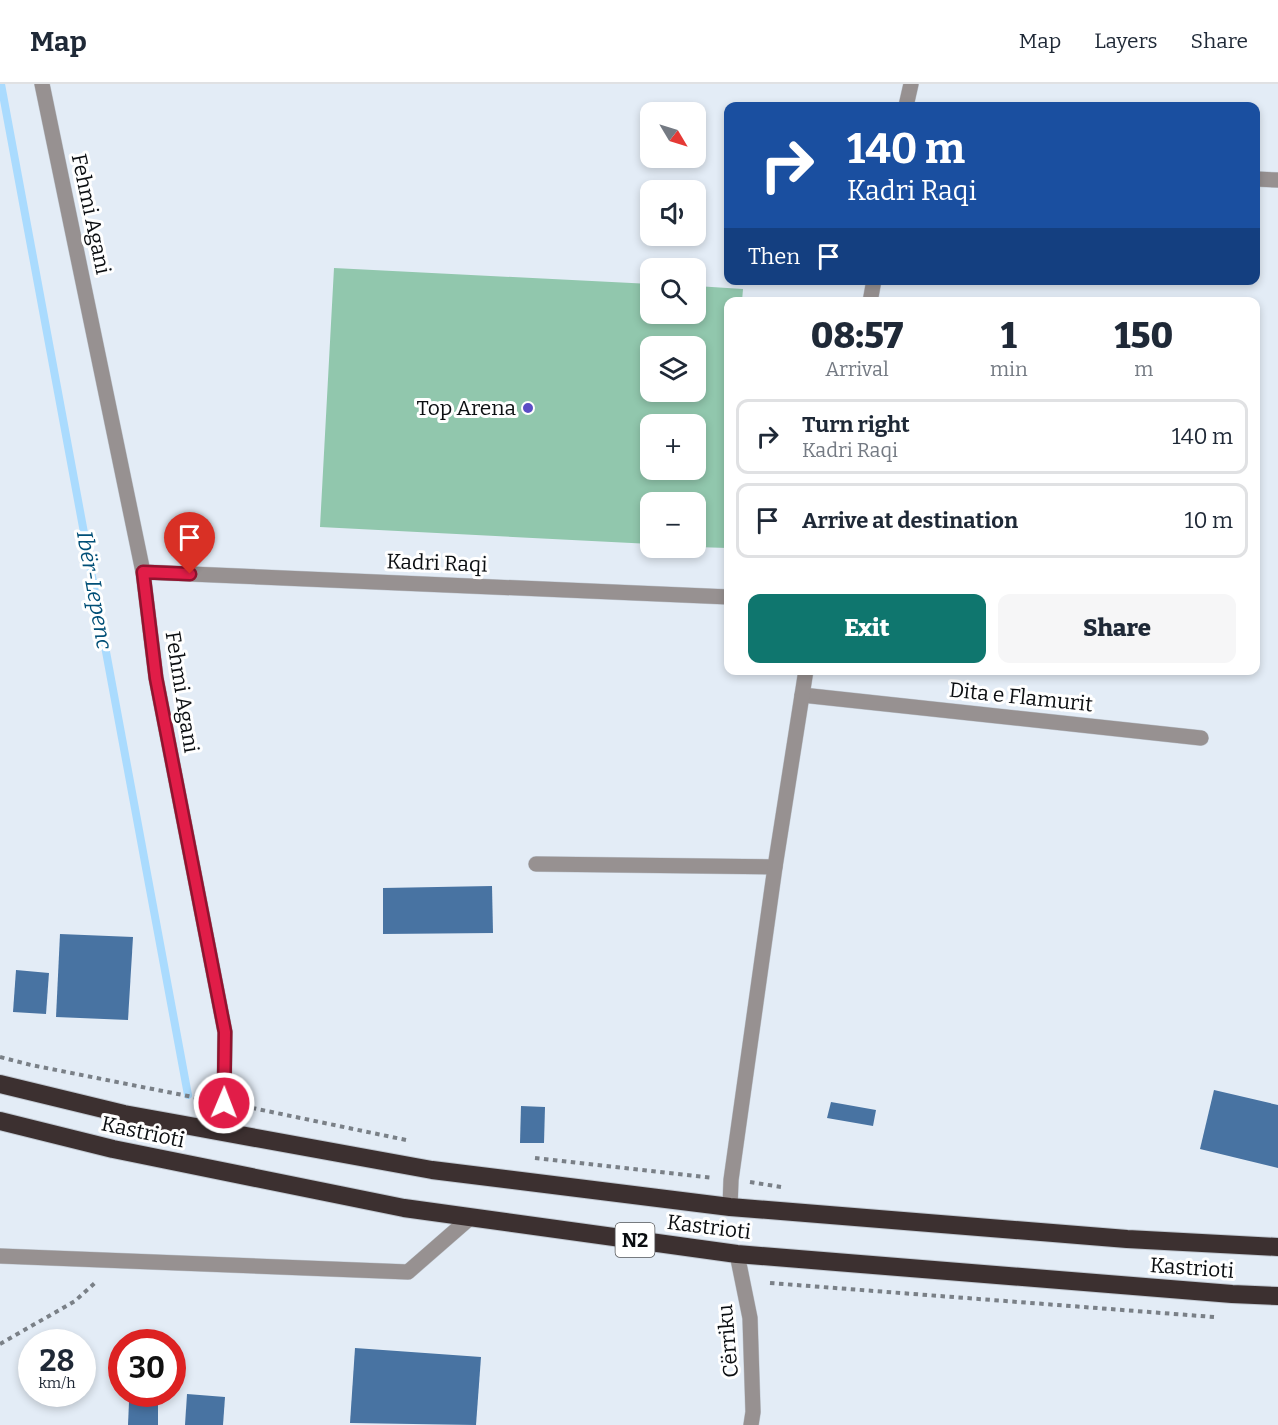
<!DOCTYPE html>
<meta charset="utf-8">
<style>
body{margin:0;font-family:Bitter,serif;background:#f6f6f7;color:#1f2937;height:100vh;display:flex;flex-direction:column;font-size:22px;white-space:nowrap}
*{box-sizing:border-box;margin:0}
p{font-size:20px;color:#747a83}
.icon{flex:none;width:33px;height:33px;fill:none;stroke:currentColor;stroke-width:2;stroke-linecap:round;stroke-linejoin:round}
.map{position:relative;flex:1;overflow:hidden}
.drawer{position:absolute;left:724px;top:213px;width:536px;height:378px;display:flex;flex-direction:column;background:#fff;border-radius:12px;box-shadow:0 3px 9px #0003}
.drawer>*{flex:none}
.top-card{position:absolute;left:724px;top:18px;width:536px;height:183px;border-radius:12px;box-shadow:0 3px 9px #0003;background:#1a4fa0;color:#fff;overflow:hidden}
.needle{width:39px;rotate:128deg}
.controls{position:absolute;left:640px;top:18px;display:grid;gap:12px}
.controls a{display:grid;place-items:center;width:66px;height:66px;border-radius:12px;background:#fff;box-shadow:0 3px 9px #0003;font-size:30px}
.speed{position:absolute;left:18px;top:1245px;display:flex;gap:12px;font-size:30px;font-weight:700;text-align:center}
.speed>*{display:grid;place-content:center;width:78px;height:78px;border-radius:50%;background:#fff;box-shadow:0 3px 9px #0003;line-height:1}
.speed small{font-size:15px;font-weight:400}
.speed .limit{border:9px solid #d22;background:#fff;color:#111}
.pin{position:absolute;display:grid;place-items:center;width:51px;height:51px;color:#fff;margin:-62px -26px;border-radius:50% 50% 50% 0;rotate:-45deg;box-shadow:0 0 6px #0007}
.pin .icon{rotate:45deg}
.me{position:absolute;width:66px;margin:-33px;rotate:1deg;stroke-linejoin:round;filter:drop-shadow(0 0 4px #0008)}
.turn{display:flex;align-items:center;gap:21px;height:126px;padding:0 24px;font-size:27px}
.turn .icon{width:78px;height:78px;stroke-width:2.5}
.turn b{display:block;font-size:42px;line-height:51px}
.then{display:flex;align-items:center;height:57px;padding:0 24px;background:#0003;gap:12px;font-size:22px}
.eta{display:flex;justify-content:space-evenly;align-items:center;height:102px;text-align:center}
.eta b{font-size:36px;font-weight:800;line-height:42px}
.primary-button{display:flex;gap:12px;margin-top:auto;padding:12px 24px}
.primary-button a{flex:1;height:69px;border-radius:12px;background:#0f766e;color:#fff;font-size:24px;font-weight:800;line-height:69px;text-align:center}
.primary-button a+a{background:#f6f6f7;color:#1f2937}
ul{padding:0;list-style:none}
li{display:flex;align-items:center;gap:18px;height:75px;margin:0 12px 9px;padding:0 12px;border:3px solid #e0e1e3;border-radius:12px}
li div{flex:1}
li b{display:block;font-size:22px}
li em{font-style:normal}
header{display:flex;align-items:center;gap:36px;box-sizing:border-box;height:84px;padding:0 30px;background:#fff;border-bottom:2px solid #e0e1e3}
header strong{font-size:28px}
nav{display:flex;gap:33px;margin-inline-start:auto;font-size:21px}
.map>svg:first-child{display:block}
</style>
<header>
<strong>Map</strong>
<nav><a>Map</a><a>Layers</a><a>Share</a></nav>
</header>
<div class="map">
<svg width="1278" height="1341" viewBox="0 0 1278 1341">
<rect width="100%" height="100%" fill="#e3ecf6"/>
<path fill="#91c7ad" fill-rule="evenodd" d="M334,184l317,16v30h45v-28l47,3 -1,12 -13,1 -1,246 -32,-1v-45h-45v42l-331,-17zM696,262v46h-45v-46zM651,340h45v46h-45z"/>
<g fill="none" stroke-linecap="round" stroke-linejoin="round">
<path stroke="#aadbfe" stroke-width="8" d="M1,0l187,1011"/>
</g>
<g fill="#4873a2">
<path d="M492,802l1,47 -110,1v-46z"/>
<path d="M60,850l73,3 -5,83 -72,-3z"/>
<path d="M16,886l33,3 -3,41 -33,-2z"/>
<path d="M1214,1006l64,15v63l-78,-19z"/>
<path d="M831,1018l45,8 -3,16 -46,-8z"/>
<path d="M521,1022l24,1 -1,36h-24z"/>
<path d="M355,1264l126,9 -5,68 -126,-2z"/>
<path d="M187,1310l38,3 -2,28h-38z"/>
<path d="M129,1318h29v23h-30z"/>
</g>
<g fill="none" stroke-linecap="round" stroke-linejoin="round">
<g stroke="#c0c8d1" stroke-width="16">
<g id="minor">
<path d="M42,0l101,488 13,106 69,354 -1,71 2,29"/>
<path d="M906,22l5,-22"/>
<path d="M1256,95l22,1"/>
<path d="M870,218l4,-22"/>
<path d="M143,488l586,25"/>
<path d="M802,611l399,43"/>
<path d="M536,780l239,3"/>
<path d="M730,1123l1,-27 44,-313 31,-197"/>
<path d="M737,1170l13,64 3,94 -2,13"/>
<path d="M0,1172l408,16 63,-55"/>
</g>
</g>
<g stroke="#c0c8d1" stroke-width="20">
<g id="highway">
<path d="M0,1000l124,30 308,56 298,37 397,32 151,8"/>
<path d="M0,1037l113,28 291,59 333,46 495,40 46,2"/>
</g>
</g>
<g stroke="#7a8087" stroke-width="4" stroke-dasharray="4.5 4.5" stroke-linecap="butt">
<path d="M0,973l31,8 172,34"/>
<path d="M243,1022l163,34"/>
<path d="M535,1074l178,20"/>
<path d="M750,1098l31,5"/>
<path d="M770,1199l444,34"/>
<path d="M0,1260l75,-43 22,-20"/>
</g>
<use href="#minor" stroke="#979191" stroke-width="15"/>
<use href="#highway" stroke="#3c3030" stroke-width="18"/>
</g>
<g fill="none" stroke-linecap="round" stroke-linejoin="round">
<g stroke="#92132f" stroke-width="15">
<path id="route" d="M190,490l-47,-2 13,106 69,354 -1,71"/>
</g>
<use href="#route" stroke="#e11d48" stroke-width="10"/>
</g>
<circle fill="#5b4dc5" stroke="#fff" stroke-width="2" cx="528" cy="324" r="6"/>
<g text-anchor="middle" stroke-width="6" stroke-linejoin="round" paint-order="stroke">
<rect fill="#fff" stroke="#545658" stroke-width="1.5" x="615.5" y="1139" width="39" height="34" rx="4.5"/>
<g font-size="20" font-weight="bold" fill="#0b0e11">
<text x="635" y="1163">N2</text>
</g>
<g font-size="21" fill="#0b0e11" stroke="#fff">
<text transform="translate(91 130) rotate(78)" y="7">Fehmi Agani</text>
<text transform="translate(437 479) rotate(2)" y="7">Kadri Raqi</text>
<text transform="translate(182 608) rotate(81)" y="7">Fehmi Agani</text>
<text transform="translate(1021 613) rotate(6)" y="7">Dita e Flamurit</text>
<text transform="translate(143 1048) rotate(12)" y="7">Kastrioti</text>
<text transform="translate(709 1143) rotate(7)" y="7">Kastrioti</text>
<text transform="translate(1192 1184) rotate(4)" y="7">Kastrioti</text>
<text transform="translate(728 1257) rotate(-95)" y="7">Cërriku</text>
</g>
<g font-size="21" fill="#0b0e11" stroke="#fff" text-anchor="end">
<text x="516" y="331">Top Arena</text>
</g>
<g font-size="22" font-style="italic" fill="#004f77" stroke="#fff">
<text transform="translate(95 506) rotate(80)" y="8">Ibër-Lepenc</text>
</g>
</g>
</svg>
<div class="controls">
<a><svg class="needle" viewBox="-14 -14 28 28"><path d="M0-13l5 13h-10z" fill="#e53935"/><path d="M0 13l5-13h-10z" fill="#747a83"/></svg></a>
<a><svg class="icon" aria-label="sound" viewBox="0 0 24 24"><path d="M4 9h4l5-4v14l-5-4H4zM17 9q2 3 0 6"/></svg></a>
<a><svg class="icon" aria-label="search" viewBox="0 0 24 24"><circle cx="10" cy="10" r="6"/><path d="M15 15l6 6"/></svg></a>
<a><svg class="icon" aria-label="layers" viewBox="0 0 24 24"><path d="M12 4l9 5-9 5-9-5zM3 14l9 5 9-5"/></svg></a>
<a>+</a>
<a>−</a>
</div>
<div class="speed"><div>28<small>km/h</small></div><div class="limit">30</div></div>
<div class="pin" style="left:190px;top:490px;background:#d93025"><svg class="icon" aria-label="arrive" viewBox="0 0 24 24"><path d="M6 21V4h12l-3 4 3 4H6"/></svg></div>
<svg class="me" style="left:224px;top:1019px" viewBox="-20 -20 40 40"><circle r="17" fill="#e11d48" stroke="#fff" stroke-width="3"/><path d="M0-11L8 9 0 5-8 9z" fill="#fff"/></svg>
<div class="top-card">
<div class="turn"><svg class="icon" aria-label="right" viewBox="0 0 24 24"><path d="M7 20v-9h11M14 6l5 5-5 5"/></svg><div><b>140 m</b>Kadri Raqi</div></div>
<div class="then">Then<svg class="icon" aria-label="arrive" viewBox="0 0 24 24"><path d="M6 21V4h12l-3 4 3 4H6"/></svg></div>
</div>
<section class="drawer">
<div class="eta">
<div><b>08:57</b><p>Arrival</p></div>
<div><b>1</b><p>min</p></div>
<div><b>150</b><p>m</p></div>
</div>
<ul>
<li><svg class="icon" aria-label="right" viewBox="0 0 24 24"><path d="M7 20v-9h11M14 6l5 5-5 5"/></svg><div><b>Turn right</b><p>Kadri Raqi</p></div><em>140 m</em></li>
<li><svg class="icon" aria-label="arrive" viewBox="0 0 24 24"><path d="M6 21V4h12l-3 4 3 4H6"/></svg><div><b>Arrive at destination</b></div><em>10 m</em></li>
</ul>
<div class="primary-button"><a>Exit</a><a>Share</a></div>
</section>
</div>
